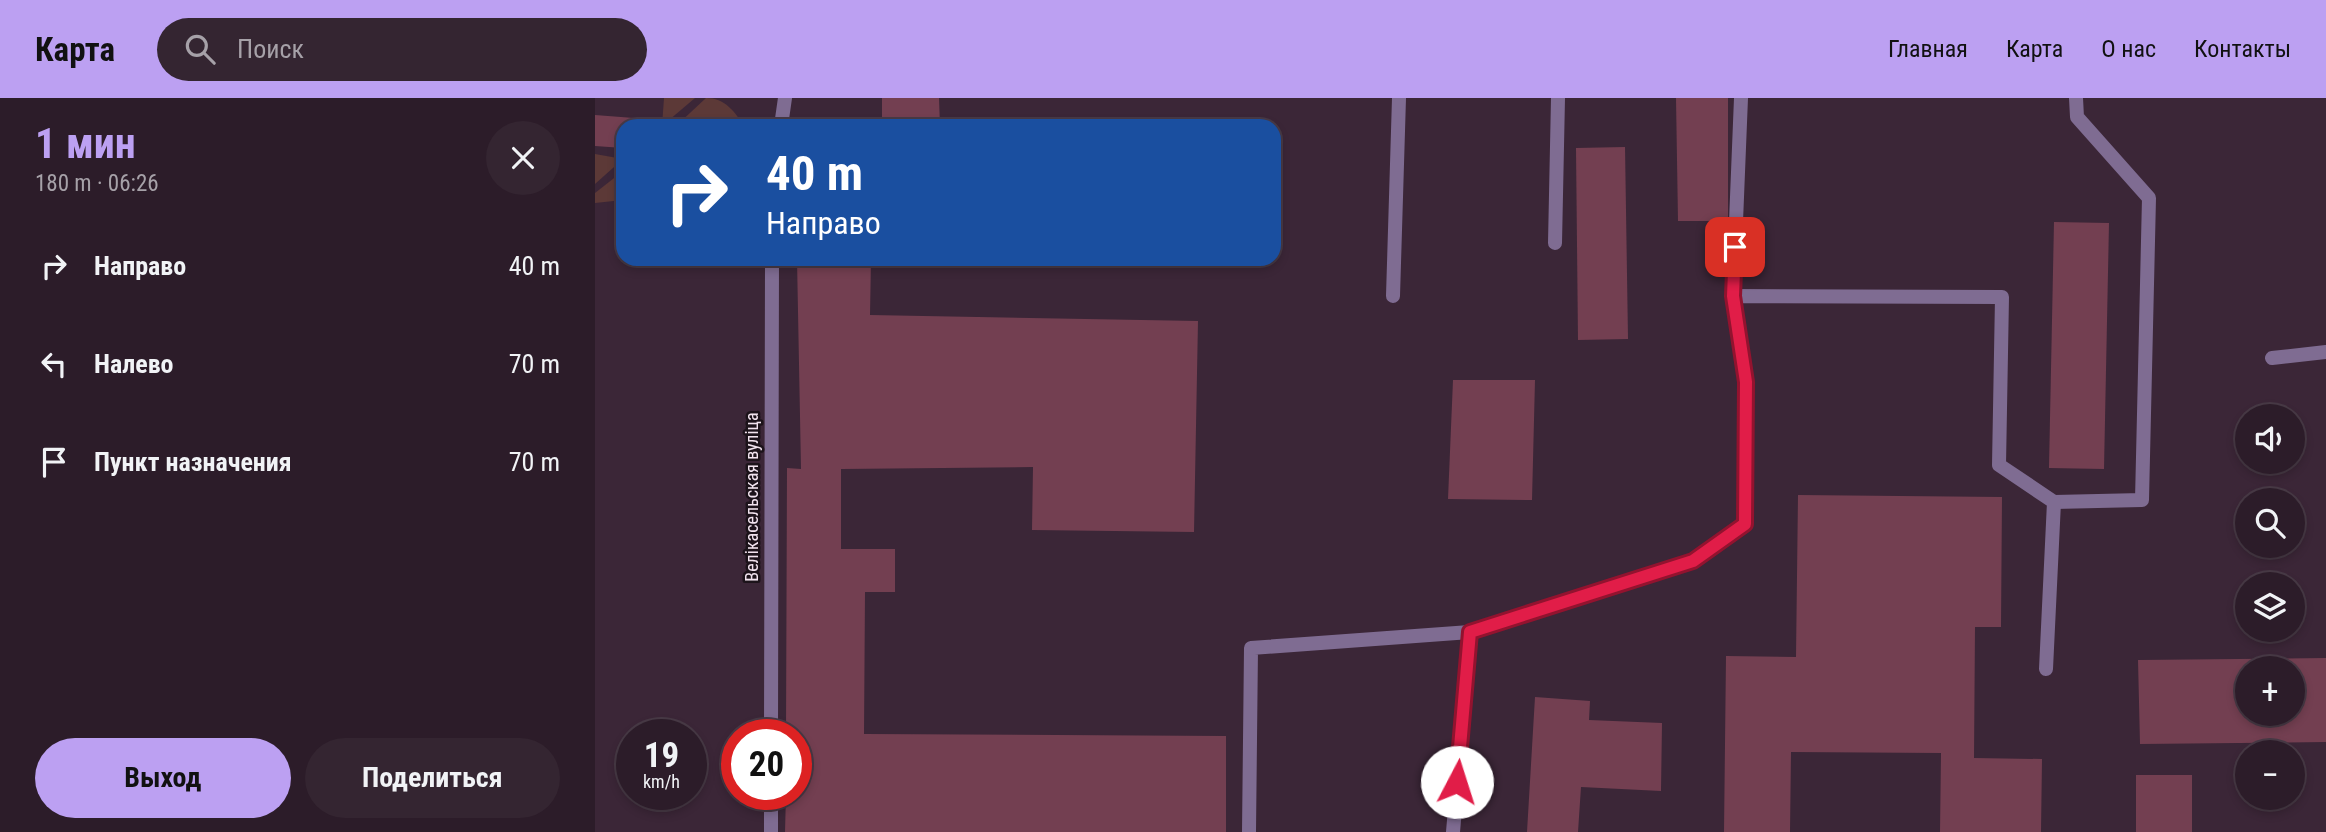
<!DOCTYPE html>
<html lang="ru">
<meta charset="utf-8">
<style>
body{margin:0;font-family:"Roboto Condensed",sans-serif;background:#342531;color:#f1f3f6;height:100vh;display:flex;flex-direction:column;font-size:26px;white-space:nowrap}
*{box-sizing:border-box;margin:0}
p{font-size:23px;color:#a6a1a8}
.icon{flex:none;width:38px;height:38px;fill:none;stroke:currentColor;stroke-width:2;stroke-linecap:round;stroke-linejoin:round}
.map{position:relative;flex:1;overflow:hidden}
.details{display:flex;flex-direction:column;background:#2c1c29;width:595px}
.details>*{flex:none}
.banner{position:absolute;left:21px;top:21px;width:665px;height:147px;border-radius:21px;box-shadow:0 4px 10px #0003,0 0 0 2px #483a46;background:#1a4fa0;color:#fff;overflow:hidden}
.fabs{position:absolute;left:1640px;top:306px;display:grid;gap:14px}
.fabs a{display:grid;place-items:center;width:70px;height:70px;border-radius:50%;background:#2c1c29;box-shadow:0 4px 10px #0003,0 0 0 2px #483a46;font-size:35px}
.speed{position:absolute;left:21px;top:621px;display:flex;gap:14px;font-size:35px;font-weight:700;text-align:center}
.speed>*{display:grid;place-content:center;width:91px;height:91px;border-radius:50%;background:#2c1c29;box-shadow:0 4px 10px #0003,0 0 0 2px #483a46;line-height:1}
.speed small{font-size:18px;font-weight:400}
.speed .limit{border:10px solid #d22;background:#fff;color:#111}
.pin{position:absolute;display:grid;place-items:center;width:60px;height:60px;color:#fff;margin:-30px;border-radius:14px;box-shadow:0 4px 10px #0006}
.me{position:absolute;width:77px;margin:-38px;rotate:5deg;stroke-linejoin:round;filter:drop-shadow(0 0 5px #0008)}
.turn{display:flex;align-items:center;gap:24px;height:147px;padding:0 35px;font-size:32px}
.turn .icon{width:91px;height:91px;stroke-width:2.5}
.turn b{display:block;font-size:49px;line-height:60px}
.round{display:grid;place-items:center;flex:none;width:74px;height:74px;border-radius:37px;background:#342531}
.head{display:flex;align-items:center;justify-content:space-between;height:119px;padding:0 35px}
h1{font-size:42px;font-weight:700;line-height:52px;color:#bca0f2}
.action{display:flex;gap:14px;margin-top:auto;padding:14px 35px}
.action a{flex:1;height:80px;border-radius:42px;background:#bca0f2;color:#111;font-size:28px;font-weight:700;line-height:80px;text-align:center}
.action a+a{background:#342531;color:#f1f3f6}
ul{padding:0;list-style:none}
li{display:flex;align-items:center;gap:21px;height:98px;padding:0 35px}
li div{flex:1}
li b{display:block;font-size:26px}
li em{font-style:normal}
header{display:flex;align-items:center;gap:42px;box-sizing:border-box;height:98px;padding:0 35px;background:#bca0f2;color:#111}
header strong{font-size:33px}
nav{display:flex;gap:38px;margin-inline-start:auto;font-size:24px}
.search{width:490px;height:63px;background:#342531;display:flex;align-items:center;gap:18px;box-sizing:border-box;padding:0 24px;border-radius:38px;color:#a6a1a8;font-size:26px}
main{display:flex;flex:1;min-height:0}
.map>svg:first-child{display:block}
</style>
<header>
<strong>Карта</strong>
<div class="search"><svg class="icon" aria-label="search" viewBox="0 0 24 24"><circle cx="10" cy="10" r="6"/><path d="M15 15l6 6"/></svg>Поиск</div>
<nav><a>Главная</a><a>Карта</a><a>О нас</a><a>Контакты</a></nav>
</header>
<main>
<section class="details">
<div class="head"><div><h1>1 мин</h1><p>180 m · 06:26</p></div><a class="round"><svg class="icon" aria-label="close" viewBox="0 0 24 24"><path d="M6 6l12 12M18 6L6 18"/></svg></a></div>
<ul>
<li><svg class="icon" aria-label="right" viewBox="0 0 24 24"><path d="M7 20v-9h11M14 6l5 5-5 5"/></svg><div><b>Направо</b></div><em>40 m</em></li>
<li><svg class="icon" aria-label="left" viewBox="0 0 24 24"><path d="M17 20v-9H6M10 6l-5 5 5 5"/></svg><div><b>Налево</b></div><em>70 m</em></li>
<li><svg class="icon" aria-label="arrive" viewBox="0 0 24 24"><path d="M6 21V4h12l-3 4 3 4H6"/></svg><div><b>Пункт назначения</b></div><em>70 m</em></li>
</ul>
<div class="action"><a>Выход</a><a>Поделиться</a></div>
</section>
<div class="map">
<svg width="1731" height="734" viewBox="0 0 1731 734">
<rect width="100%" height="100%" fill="#3b2637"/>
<g fill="#5c3937">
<path d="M69,0h31l-33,28z"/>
<path d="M111,0c19,0 28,13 38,28h-68z"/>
<path d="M0,56l28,5 -28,25z"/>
<path d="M28,73v29l-28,3v-10z"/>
</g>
<g fill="#733f51" fill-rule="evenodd">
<path d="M287,0h57l1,28h-58z"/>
<path d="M1081,0h52v123h-50z"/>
<path d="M0,17l39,3v8h-11v22l-28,-2z"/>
<path d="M1030,49l3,192 -50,1 -2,-192z"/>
<path d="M1459,124l55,1 -5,246 -55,-1z"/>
<path d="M202,161h74l-1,56 328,6 -4,211 -162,-2 1,-63 -192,2v80h54v43h-30l-1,142 362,2v96h-441l1,-38h10v-59h-10l1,-267 14,1z"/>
<path d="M858,282h82l-3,120 -84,-1z"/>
<path d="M1203,397l204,2 -1,130h-26l-1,131 68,1 -1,73h-101l1,-79 -150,-1 -1,80h-66l2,-176 70,1z"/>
<path d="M1731,560v84l-186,2 -2,-84zM1652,570h46v46h-46z"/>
<path d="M940,599l55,4 -1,19 73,3 -1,68 -80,-4 -3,45h-51z"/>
<rect x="1541" y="677" width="56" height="57"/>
</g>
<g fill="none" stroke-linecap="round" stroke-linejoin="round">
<g stroke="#7f6c92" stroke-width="14">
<path d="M960,145l3,-145"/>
<path d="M798,198l6,-198"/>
<path d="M1138,198l8,-198"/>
<path d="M1677,260l54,-6"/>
<path d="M1459,404l88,-2 7,-302 -72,-81 -1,-19"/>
<path d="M654,734l2,-184 219,-16 223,-71 52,-37 1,-142 -13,-86 269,1 -3,168 55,37 -8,167"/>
<path d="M858,734l17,-200"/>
</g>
<g stroke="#7f6c92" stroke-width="14">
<path d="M186,28l4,-28"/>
<path d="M176,637l1,-476"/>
<path d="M176,696v38"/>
</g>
</g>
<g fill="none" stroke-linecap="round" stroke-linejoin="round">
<g stroke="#92132f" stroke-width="18">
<path id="route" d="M862,684l13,-150 223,-71 52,-37 1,-142 -13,-86 2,-49"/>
</g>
<use href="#route" stroke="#e11d48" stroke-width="12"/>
</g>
<g text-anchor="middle" stroke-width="5" stroke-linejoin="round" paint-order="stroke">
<g font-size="18" fill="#f1e3ee" stroke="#1c131a">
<text transform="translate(157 399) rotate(-90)" y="6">Велікасельская вуліца</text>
</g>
</g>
</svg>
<div class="fabs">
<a><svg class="icon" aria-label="sound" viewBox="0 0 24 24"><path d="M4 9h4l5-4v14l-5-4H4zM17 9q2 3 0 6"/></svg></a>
<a><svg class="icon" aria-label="search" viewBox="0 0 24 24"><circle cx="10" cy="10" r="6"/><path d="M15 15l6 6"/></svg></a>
<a><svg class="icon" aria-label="layers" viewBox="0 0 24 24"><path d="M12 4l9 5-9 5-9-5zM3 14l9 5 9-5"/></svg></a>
<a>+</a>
<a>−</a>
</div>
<div class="speed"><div>19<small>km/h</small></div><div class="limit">20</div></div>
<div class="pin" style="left:1140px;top:149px;background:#d93025"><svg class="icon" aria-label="arrive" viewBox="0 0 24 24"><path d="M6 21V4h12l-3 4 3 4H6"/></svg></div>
<svg class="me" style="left:862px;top:684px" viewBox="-20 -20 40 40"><circle r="19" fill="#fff"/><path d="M0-13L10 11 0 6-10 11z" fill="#e11d48"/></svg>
<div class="banner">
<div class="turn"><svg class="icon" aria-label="right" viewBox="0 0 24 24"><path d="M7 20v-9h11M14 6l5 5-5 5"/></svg><div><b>40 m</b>Направо</div></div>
</div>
</div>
</main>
